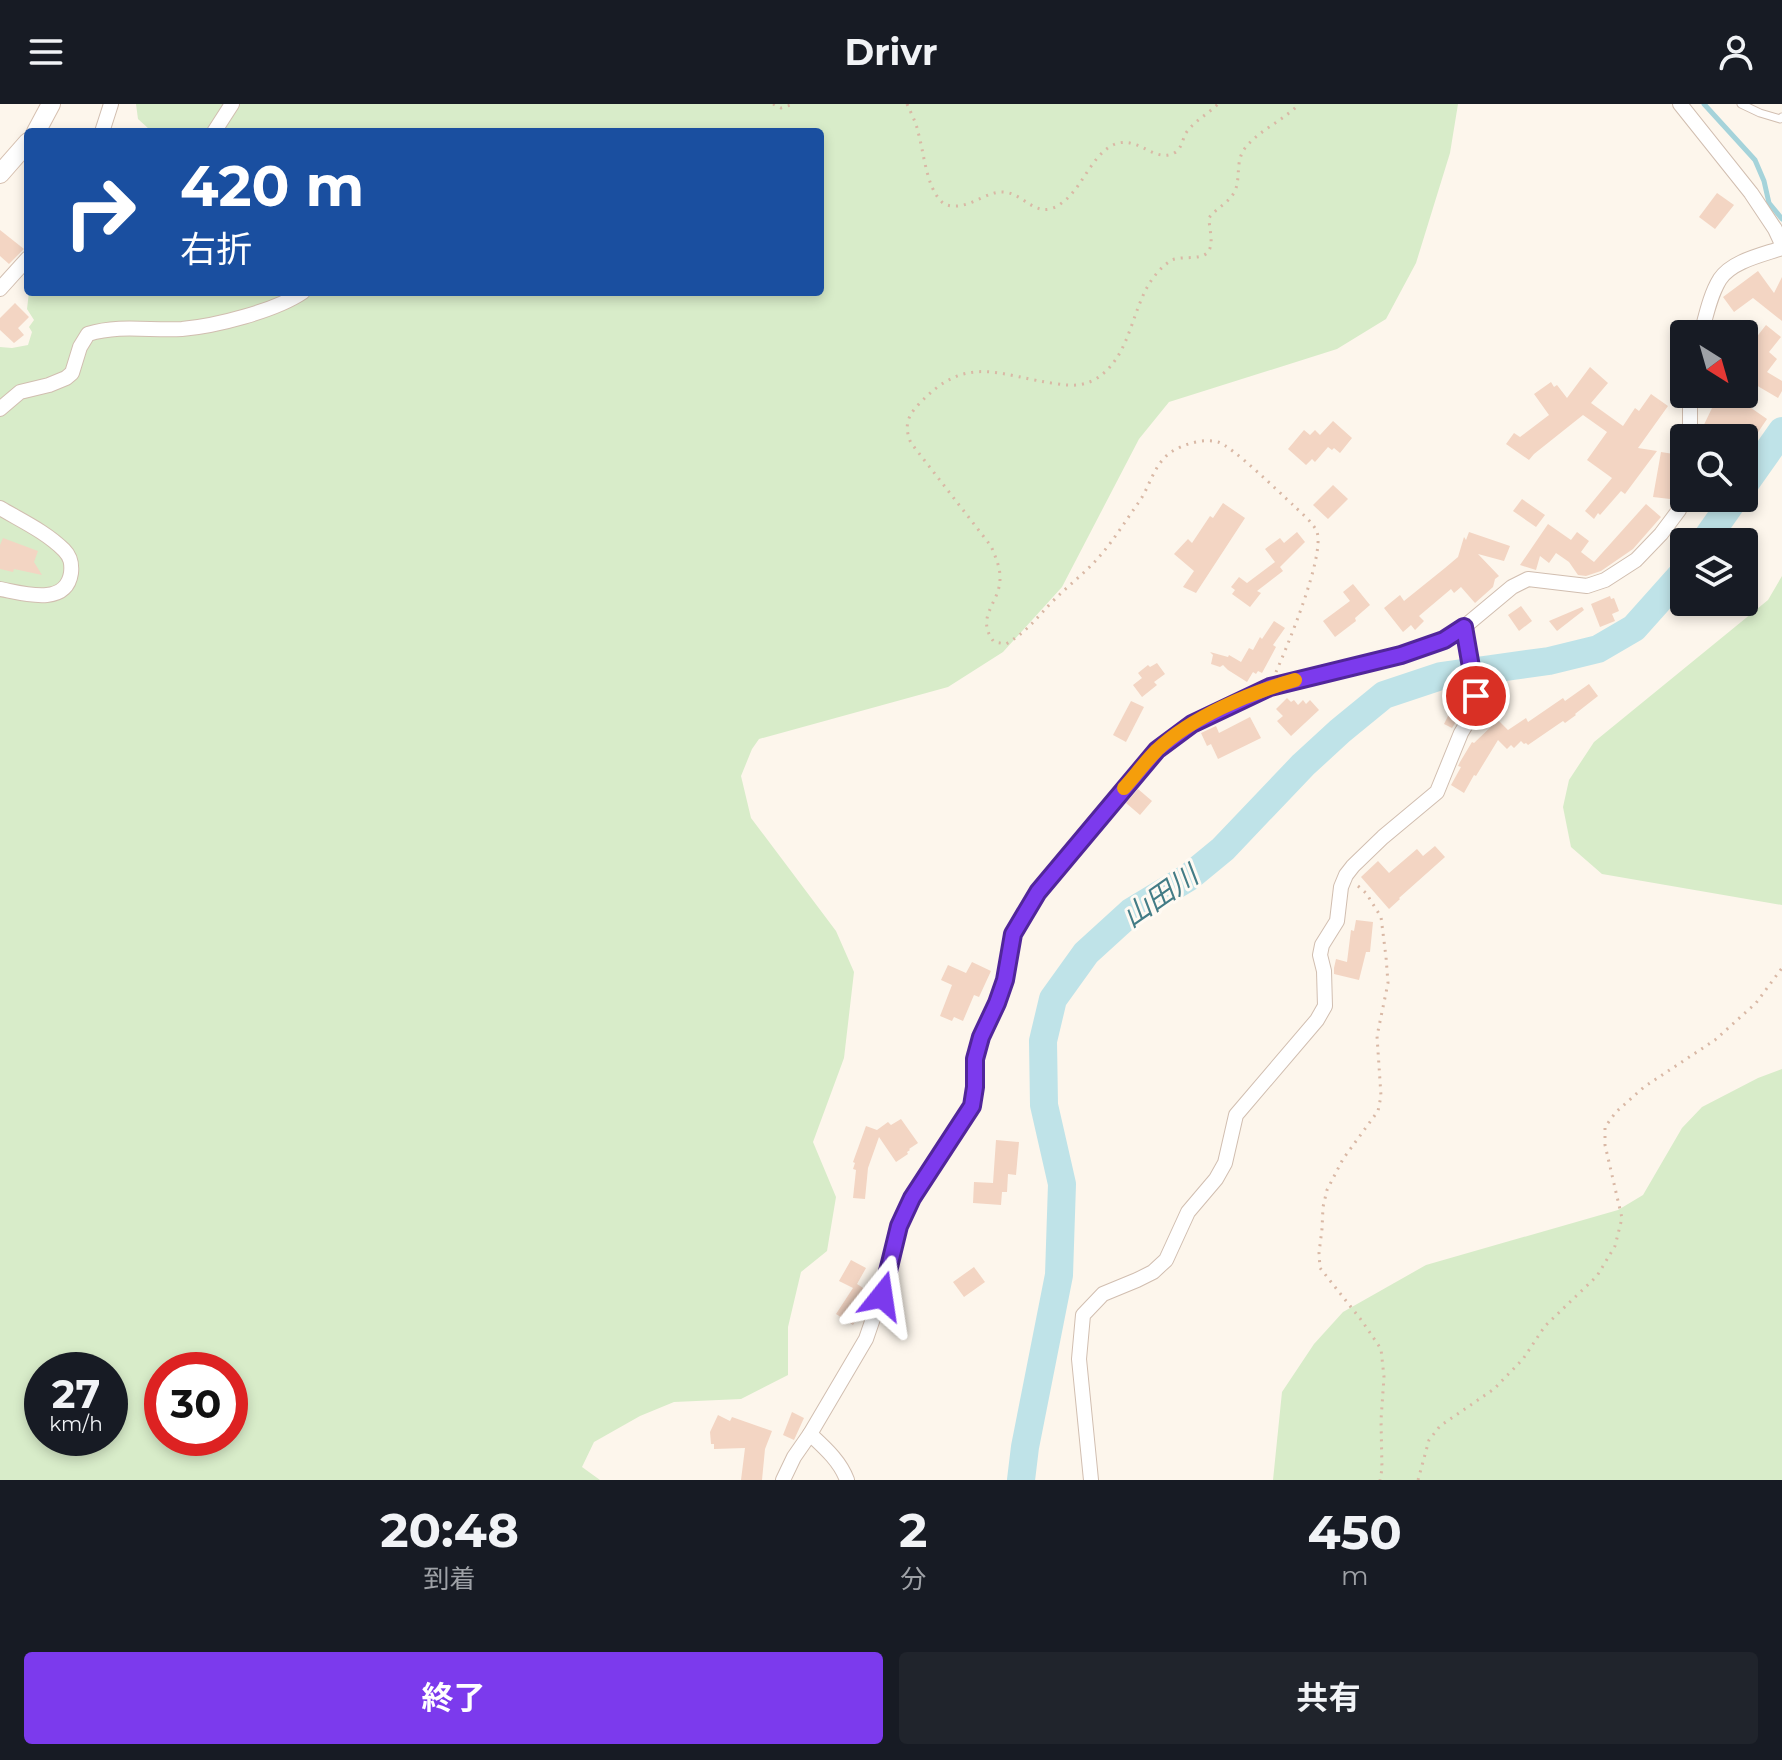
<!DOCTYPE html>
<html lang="ja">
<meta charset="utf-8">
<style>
body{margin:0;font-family:Montserrat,"Noto Sans JP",sans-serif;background:#20242c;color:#f1f3f6;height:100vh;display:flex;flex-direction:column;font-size:30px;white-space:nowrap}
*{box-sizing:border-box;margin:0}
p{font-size:26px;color:#9ea1a6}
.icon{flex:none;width:44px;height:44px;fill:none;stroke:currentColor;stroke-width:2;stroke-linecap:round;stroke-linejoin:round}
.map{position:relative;height:1376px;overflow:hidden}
.drawer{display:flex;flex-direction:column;background:#171b24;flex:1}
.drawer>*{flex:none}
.hud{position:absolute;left:24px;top:24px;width:800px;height:168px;border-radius:8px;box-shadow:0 4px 12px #0003;background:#1a4fa0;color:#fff;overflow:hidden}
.needle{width:52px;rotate:143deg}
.fabs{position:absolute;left:1670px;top:216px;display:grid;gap:16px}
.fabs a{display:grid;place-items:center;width:88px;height:88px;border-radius:8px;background:#171b24;box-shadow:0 4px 12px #0003;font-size:40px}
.speed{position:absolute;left:24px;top:1248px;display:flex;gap:16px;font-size:40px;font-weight:700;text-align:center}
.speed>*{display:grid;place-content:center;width:104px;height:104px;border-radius:50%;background:#171b24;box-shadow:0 4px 12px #0003;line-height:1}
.speed small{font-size:20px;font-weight:400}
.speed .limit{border:12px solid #d22;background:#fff;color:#111}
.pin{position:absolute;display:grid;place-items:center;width:68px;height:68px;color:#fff;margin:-34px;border:4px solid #fff;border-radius:50%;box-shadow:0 2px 8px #0007}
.me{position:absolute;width:88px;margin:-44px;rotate:15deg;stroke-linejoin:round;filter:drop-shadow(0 0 6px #0008)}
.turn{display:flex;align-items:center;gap:28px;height:168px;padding:0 24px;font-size:36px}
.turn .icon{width:104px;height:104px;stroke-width:2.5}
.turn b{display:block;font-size:56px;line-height:68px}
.eta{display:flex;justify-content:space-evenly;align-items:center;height:136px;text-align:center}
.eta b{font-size:48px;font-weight:700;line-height:56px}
.action{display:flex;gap:16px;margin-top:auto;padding:16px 24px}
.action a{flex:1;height:92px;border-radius:8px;background:#7c3aed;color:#fff;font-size:32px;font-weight:700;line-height:92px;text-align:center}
.action a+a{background:#20242c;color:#f1f3f6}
header{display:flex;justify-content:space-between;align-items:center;height:104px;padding:0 24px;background:#171b24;font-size:36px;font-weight:700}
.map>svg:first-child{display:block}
</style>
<header><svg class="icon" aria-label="menu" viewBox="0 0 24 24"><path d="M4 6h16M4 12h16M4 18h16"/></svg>Drivr<svg class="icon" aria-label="person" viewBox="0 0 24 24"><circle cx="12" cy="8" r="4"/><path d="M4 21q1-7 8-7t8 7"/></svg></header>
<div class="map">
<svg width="1782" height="1376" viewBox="0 0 1782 1376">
<rect width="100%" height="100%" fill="#fdf6ec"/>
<g fill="#d8ecc9" fill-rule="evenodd">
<path d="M136,0h1322l-8,49 -34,110 -30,56 -49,30 -168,53 -30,37 -77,148 -59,65 -55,35 -189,52 -7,10 -11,27 10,42 85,113 18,41 -10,86 -31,84 23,55 -9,54 -26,21 -13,55v48l-47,24 -67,3 -34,14 -46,26 -12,25 18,13h-600v-1133l12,1 16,-3 4,-13 -3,-5 5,-7 -7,-11 2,-17h791v-160h-672l1,-3 -11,-10zM42,1266h68v68h-68zM162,1266h68v68h-68z"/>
<path d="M1782,472v329l-180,-31 -31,-27 -8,-40 6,-27 25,-38 174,-142z"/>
<path d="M1782,965v411h-509l9,-88 32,-48 29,-32 83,-47 192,-55 25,-15 39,-67 20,-21 56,-29z"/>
</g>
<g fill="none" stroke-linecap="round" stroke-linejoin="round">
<path stroke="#a5d3da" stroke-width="5" d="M1704,0l51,56 9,21 5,22 13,16"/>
<g stroke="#bfe3e8" stroke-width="28">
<path d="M1744,381l38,-54"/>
<path d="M1704,438l31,-44"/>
<path d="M1021,1376l4,-33 34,-172 3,-91 -18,-79 -1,-64 10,-42 33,-46 45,-41 58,-35 34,-28 80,-84 37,-34 44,-36 57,-19 108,-15 49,-12 36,-21 50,-56"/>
</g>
</g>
<g fill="#f3d5c3">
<path d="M1717,89l17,12 -19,24 -16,-12z"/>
<path d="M0,126l24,19 -15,15 -9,-8z"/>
<path d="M1758,167l16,22 8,-16v44l-29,-23 -19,14 -11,-15z"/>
<path d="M15,199l14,14 -11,11 6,7 -10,8 -14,-13v-12z"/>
<path d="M1766,221l15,12 -12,15 8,7 -10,13 15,9v10l-4,7 -34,-20v-25z"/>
<path d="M1590,263l18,16 -17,20 32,23 12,-18 4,3 12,-17 17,12 -30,42 19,3 -32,43 -4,-3 -21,24 -2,-2 -4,6 -9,-8 27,-33 -25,-18 20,-28 -24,-17 -49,39 -5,6 -23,-16 8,-11 6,4 29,-22 -15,-21 17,-12 3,5 3,-2 10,13z"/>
<path d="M1719,290h12l36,25 -23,34v-15h-34l-10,-5 12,-25 -2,-1z"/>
<path d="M1333,317l19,17 -12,15 -6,-5 -2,2 -4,-3 -13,15 -3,-3 -6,6 -18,-16 16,-19 6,5 5,-5 5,5z"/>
<path d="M1661,348l19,3 -6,32h-2l-2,12 -17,-2z"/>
<path d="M1333,381l15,14 -20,20 -15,-14z"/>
<path d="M1522,395l23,16 -9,12 -23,-16z"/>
<path d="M1223,399l22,15 -49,75 -13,-6 11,-16 -20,-17 14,-15 4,4 18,-27 3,2z"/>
<path d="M1646,400l15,13 -28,32 -32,22 -15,5 -8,-1 -9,-13 -13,-9 -7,10 -9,-7 -4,14 -16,-5 28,-41 23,16 6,-8 12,9 -8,11 13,10z"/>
<path d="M1297,428l8,10 -25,25 3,4 -26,20 4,2 -11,14 -18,-13 3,-4 -4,-3 8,-10 8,6 28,-21 -10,-13 15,-11 4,5z"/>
<path d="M1469,428l41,14 -6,15 -26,-7 21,22 -4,3 -2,8 -18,16 -14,-16 -7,6 -3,-4 -32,27 5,5 -9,9 -4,-5 -8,7 -19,-24 16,-13 4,6 41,-33 13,-11 6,-20 2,3z"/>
<path d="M3,434l35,13 -4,11 8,13 -28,-6 -1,3 -13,-3v-24z"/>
<path d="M1353,480l17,21 -15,13 1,3 -21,16 -12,-16 27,-20 -7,-9z"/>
<path d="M1610,492l1,3 3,-1 5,13 -7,3 3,7 -15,6 -9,-23z"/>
<path d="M1521,502l11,15 -13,10 -11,-16z"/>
<path d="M1582,503l2,3 -27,21 -8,-10z"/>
<path d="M1274,517l11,7 -12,17 3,2 -14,26 -4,-2 -2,3 -3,-2 -6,10 -19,-12 -5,-5 -3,2 -9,-3 2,-9 -3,-3 18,5 1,-2 12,7 8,-14 4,2 7,-13 2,2z"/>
<path d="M1157,559l8,11 -11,8 3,3 -15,12 -9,-12 9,-7 -4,-5 10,-8 2,2z"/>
<path d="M1589,580l9,12 -23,18 1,1 -11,8 -2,-2 -35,24 -2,-2 -2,1 -3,-3 -7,7 -3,-3 -4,4 -9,-9 -22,36 -2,-1 -10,18 -13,-8 10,-18 -3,-1 2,-4 12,-20 2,1 24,-23 10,10 18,-12 2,4 35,-24 2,3z"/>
<path d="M1287,594l4,4 3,-2 4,5 5,-5 3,4 4,-4 9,10 -28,26 -14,-15 6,-5 -7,-7z"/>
<path d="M1131,597l13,6 -18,35 -13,-7z"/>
<path d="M1453,602l10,5 -11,17 -8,-4z"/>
<path d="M1250,613l11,21 -43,21 -7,-15 -4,2 -6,-13 15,-7 3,7z"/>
<path d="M1138,685l14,12 -12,14 -14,-12z"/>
<path d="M1435,742l10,11 -46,41 1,1 -11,10 -28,-32 17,-16 11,12 28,-24 6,7z"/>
<path d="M1356,816l17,2 -3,30h-4l-7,28 -25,-6v-6l2,-9 11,3 4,-32 3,1z"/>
<path d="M972,858l19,9 -12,26 -5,-2 -11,26 -9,-4 -2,4 -12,-5 12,-31 -11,-5 7,-15 18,8z"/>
<path d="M901,1015l17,24 -9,6 1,1 -3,2 1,2 -12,8 -17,-25 -11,31 -3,31 -12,-1 3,-28 -3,-1 2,-6 -2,-1 13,-36 11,4 11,-8 3,3z"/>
<path d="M996,1036l23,2 -3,33 -8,-1 -1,18h-5l-1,13 -28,-2 1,-21 19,1z"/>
<path d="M851,1156l15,8 -9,16 14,9 -6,17h-3l-9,15 -17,-11 17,-26 -14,-7z"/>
<path d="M974,1163l11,15 -21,15 -11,-15z"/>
<path d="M792,1308l12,6 -10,22 -11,-5z"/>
<path d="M718,1311l12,6 2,-4 40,14 -7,18 -3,31h-21l4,-32 -31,1v-5h-3l-1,-12z"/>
</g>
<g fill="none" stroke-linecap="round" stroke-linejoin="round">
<g stroke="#d1beb0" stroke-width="9">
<path id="lane" d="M1741,0l19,9 20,6 2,-2"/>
</g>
<g stroke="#d1beb0" stroke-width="16">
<g id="street">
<path d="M1680,0l71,89 24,36 7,15"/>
<path d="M102,28l9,-28"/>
<path d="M214,28l18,-28"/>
<path d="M0,185l28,-31"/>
<path d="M1701,230c5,-18 9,-39 19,-55 12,-18 42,-24 62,-31"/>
<path d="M0,305l20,-17 29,-7 17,-7 6,-5 8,-26 8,-13c32,-10 63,-3 94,-5 34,-3 93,-18 121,-37"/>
<path d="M1690,334v-44"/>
<path d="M0,404c22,13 46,24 64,42 7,7 8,14 7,23 -5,34 -49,20 -71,16"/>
<path d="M810,1330c15,14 30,27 37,46"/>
<path d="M783,1376l11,-23 16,-23 56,-95 22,-64 11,-49 13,-28 60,-92 3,-19v-28l6,-22 16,-34 8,-23 8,-46 25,-42 119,-142 35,-26 78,-37 131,-32 43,-15 20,-13 48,-40 16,-8 59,7 18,-6 31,-20 25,-26 18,-24 5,-14"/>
<path d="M1091,1376l-12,-121 4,-44 20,-21 34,-14 16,-8 13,-12 22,-48 28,-33 9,-16 11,-48 81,-95 8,-14 -1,-35 -4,-16 2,-10 15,-24 4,-34 5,-12 7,-9 30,-29 54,-45 24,-59 12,-20 3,-17 -12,-69"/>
</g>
</g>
<g stroke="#d6c0b0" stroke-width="20">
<g id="secondary">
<path d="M36,28l15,-28"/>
<path d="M0,70l28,-32"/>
</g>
</g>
<g stroke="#d9b8a5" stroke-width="3" stroke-dasharray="2 6" stroke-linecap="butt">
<path d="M773,0l8,4 13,-4"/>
<path d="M907,0c4,9 9,18 11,28 6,20 8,54 23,69 4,5 10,5 16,5 16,-1 32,-15 46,-14 22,1 32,28 56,13 23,-15 30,-46 52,-59 25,-14 43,18 63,7 8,-4 8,-13 12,-20 8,-12 22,-19 32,-29"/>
<path d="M1276,568c11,-25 49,-116 41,-140 -4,-10 -17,-20 -24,-27 -14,-13 -60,-58 -75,-63 -15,-4 -34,2 -47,10 -17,12 -21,34 -32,50 -13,18 -25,38 -40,55 -13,15 -30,28 -44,42 -18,18 -27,32 -49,45l-12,-2c-20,-26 7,-39 6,-65 0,-11 -5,-21 -9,-31l-80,-103c-7,-16 -4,-26 7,-38 49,-53 80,-29 140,-21 13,2 24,2 36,-4 40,-23 36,-78 64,-108 4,-5 9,-9 14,-12 11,-5 34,2 38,-12 3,-8 -1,-21 -1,-30 7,-10 20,-15 26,-27 6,-15 0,-29 10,-43 14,-18 38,-27 54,-44"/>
<path d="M1358,782l8,7 15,24 5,40 2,26 -11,53 4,60 -3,15 -35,48 -16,31 -4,17 -1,22 -3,24 1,15 42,53 19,28 3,28 -3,43 1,49 -2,11"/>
<path d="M1418,1376l11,-40 11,-14 54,-37 29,-30 22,-33 52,-50 18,-30 7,-28 -17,-73v-18l11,-15 28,-25 71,-47 41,-37 26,-35"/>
</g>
<use href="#lane" stroke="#fff" stroke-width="7"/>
<use href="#street" stroke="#fff" stroke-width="14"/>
<use href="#secondary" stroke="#fff" stroke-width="18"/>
</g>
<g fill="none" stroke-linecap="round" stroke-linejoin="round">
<g stroke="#51269a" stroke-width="20">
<path id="route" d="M882,1192l17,-70 13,-28 60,-92 3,-19v-28l6,-22 16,-34 8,-23 8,-46 25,-42 119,-142 35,-26 78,-37 131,-32 43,-15 20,-13 12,69"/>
</g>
<use href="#route" stroke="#7c3aed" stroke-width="14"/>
<path stroke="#f59e0b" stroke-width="14" d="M1124,684c11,-12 21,-26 33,-38 35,-33 92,-57 138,-70"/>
</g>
<g text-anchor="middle" stroke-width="6" stroke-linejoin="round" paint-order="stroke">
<g font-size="28" font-style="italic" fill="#437c86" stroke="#fffaf3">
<text transform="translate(1160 792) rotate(-35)" y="10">山田川</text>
</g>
</g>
</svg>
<div class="fabs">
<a><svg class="needle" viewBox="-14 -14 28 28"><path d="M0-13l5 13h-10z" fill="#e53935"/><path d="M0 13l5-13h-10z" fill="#9ea1a6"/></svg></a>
<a><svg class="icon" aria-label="search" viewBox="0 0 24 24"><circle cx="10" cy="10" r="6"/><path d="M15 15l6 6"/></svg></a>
<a><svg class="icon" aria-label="layers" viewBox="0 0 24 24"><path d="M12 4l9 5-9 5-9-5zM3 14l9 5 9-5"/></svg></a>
</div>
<div class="speed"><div>27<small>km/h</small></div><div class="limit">30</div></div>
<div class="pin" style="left:1476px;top:592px;background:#d93025"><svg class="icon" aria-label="arrive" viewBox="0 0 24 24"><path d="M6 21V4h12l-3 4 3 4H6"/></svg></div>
<svg class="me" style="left:882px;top:1192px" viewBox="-20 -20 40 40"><path d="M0-17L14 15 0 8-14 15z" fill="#7c3aed" stroke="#fff" stroke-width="4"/></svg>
<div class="hud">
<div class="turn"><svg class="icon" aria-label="right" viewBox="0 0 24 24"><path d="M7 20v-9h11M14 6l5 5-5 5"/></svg><div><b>420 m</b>右折</div></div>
</div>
</div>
<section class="drawer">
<div class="eta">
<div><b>20:48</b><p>到着</p></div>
<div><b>2</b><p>分</p></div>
<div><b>450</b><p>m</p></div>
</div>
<div class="action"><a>終了</a><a>共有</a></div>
</section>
